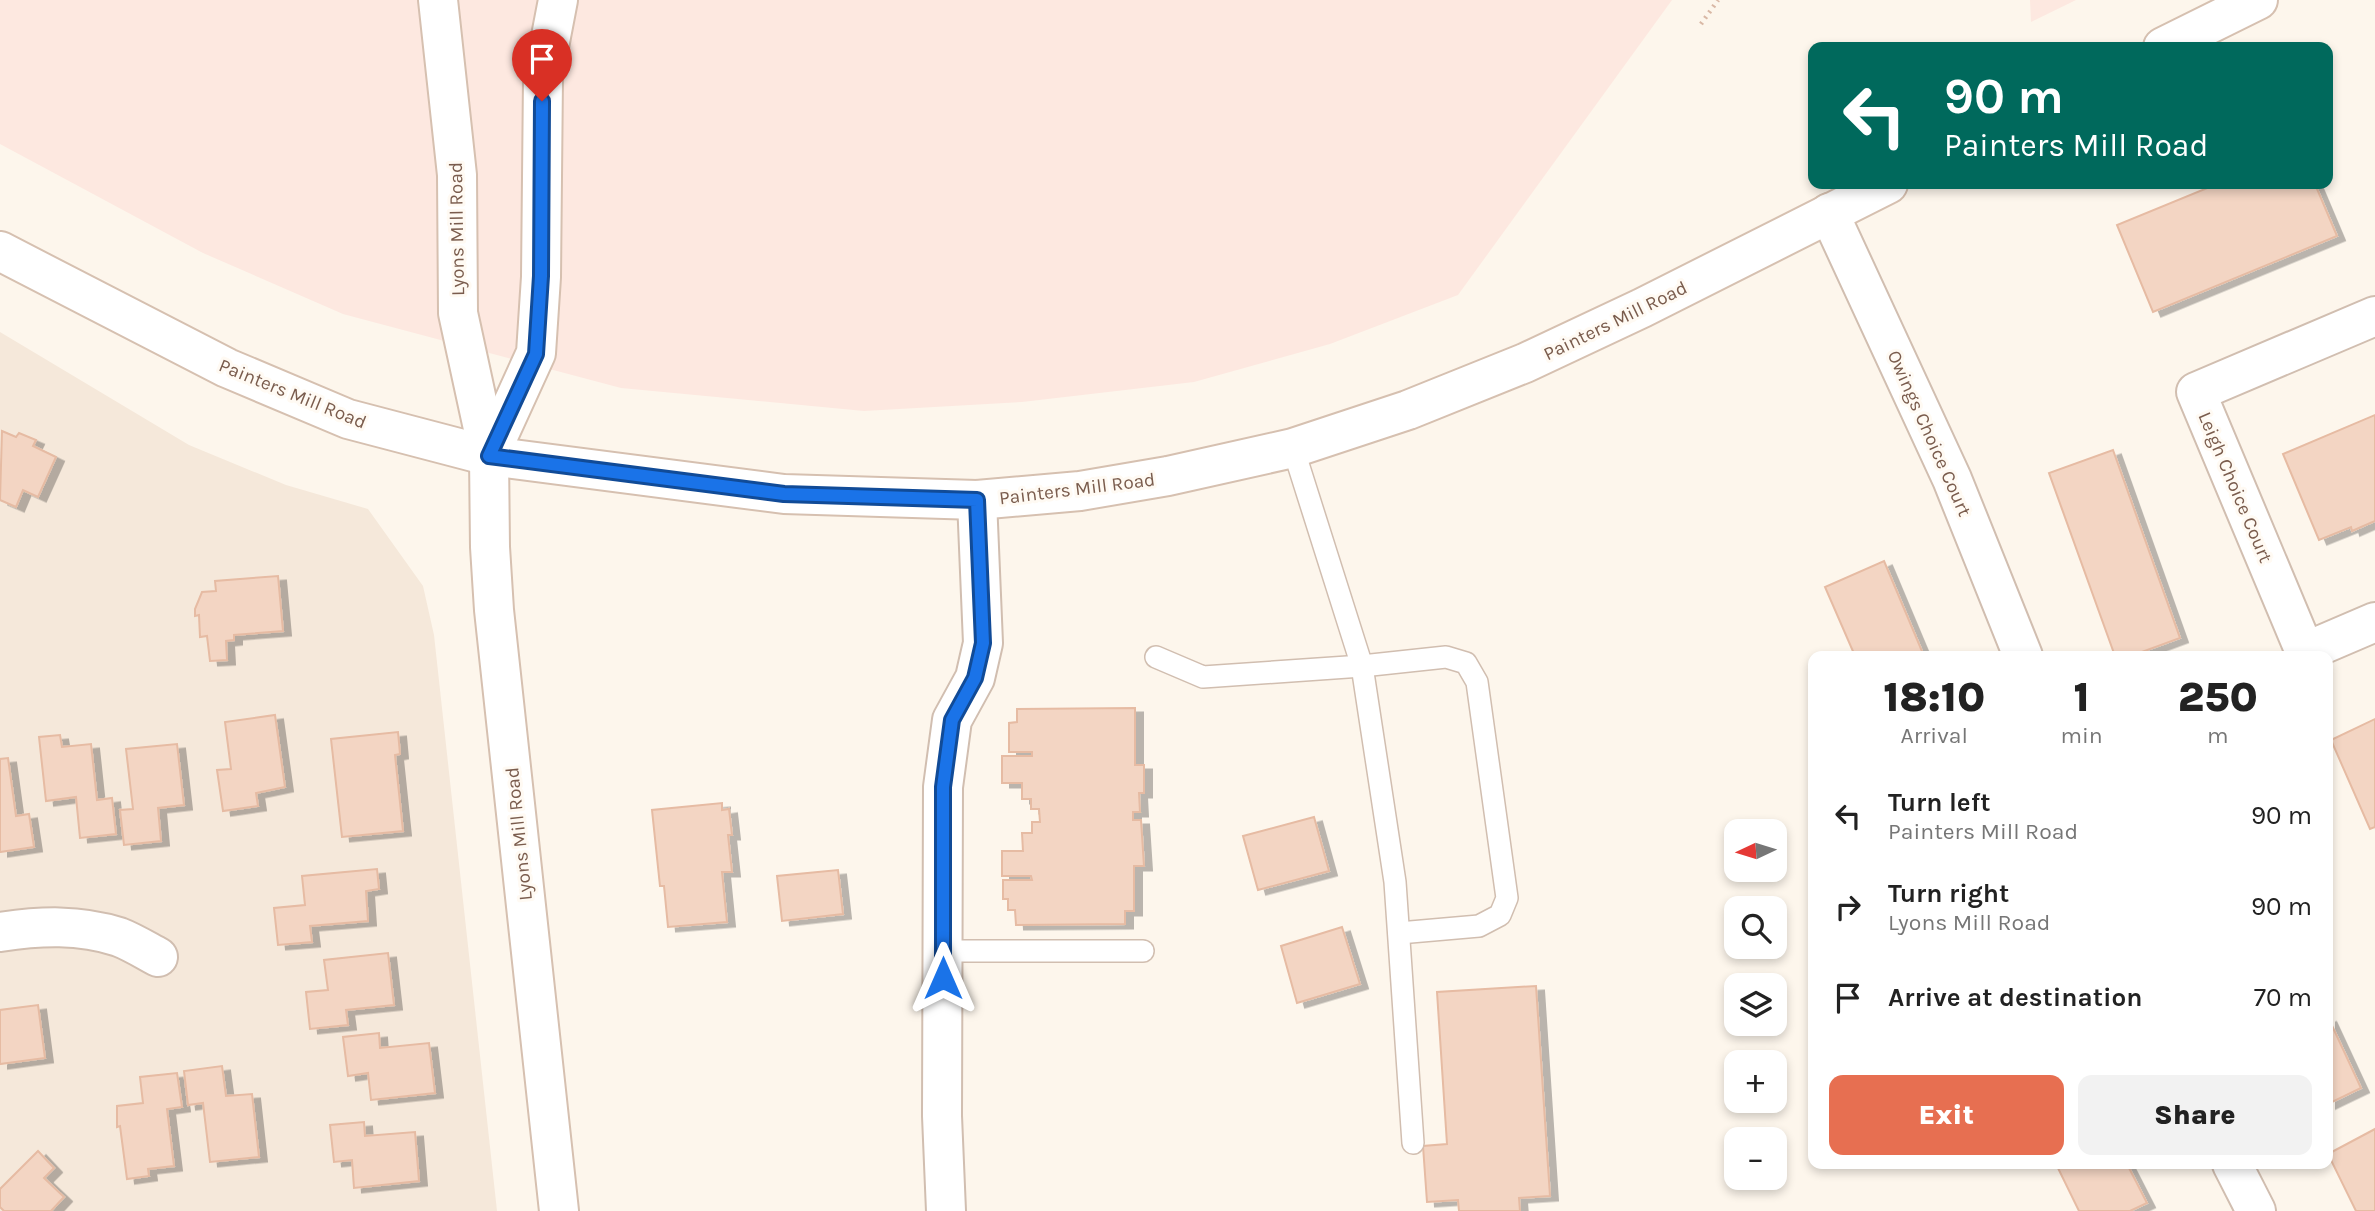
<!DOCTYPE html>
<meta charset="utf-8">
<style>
body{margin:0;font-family:Karla,sans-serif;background:#f2f2f2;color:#222;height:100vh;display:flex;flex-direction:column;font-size:26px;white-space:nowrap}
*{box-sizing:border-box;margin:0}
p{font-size:23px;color:#767676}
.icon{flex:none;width:38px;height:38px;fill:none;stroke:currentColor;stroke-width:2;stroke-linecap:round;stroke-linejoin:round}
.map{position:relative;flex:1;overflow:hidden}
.drawer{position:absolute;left:1808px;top:651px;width:525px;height:518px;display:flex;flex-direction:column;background:#fff;border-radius:14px;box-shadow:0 4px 10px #0003}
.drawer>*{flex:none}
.top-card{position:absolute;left:1808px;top:42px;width:525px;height:147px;border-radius:14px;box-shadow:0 4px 10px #0003;background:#00695c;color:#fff;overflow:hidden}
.needle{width:46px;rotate:266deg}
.buttons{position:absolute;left:1724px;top:819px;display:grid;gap:14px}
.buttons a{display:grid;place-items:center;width:63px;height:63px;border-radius:14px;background:#fff;box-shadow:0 4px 10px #0003;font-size:35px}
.pin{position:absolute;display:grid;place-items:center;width:60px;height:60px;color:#fff;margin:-72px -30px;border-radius:50% 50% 50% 0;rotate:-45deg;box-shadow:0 0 7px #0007}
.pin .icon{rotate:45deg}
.me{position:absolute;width:77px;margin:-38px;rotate:0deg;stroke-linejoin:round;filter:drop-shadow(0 0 5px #0008)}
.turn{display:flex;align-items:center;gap:24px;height:147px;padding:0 21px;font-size:32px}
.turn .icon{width:91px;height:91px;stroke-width:2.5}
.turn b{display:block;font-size:49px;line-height:60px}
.eta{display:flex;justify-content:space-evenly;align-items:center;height:119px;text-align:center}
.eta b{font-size:42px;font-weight:800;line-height:49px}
.action{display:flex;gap:14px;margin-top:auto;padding:14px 21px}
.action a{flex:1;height:80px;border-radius:14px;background:#e76f51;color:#fff;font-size:28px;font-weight:800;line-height:80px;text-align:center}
.action a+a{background:#f2f2f2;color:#222}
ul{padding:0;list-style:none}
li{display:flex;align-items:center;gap:21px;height:91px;padding:0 21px}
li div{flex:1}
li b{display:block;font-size:26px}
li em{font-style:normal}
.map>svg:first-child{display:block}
</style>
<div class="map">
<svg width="2375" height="1211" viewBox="0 0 2375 1211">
<defs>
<filter id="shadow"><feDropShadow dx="8" dy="4.5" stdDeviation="0" flood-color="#0004"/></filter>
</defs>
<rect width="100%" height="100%" fill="#fdf6ec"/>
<path fill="#f5e8da" d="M0,332l189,113 97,40 82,24 55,77 11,49 63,576h-497z"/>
<g fill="#fde8e0">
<path d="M0,0h1672l-214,295 -128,49 -136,38 -172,20 -158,9 -243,-23 -278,-74 -140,-61 -203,-109z"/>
<path d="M2030,0h46l-45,22z"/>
</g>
<g fill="#f3d5c3" stroke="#e6bba3" stroke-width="2" filter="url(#shadow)">
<path d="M2217,184h98l22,52 -184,76 -36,-87z"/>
<path d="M2375,415v106l-23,10 -1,-4 -32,13 -36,-86z"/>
<path d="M2,431l14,6 3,-4 17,7 -3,6 23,11 -18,40 -15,-7 -7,17 -16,-7z"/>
<path d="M2113,450l67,188 -49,18h-16l-66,-183z"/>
<path d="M1884,561l40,95h-69l-30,-69z"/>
<path d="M278,576l5,55 -49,4v5l-8,1 1,19 -17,1 -3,-25 -7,1 -1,-22 -4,1v-7l7,-17 14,-1 -1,-10z"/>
<path d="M1135,708v57h9v28h-5l1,19h-7v8h8l3,46h-10v45h-9v13l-109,1 -1,-15h-7v-11h-5v-19h29l-1,-4h-29v-25h21l-1,-18h10v-11h8l-1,-13h-8v-10h-9v-16h-20v-27h30v-4h-23v-29l8,-1v-13z"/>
<path d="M275,715l10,72 -29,6 2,13 -35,5 -6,-41 14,-1 -6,-47z"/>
<path d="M2375,719v108l-5,2 -39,-89z"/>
<path d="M398,732l2,22 -5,1 8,76 -61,6 -11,-98z"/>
<path d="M60,735l2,12 29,-3 6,56 15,-2 4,36 -36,4 -4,-41 -30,4 -7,-64z"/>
<path d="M177,744l7,61 -26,3 3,33 -37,4 -4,-35 13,-1 -7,-60z"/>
<path d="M8,758l8,58 13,-2 5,33 -34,5v-93z"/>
<path d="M722,803v7l7,-1 3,26h-4l4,37h-10l5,50 -59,5 -4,-41h-4l-8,-76z"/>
<path d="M1314,817l15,54 -71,19 -15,-54z"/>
<path d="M377,869l2,20 -13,2 2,30 -58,5 2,16 -34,3 -4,-37 31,-3 -3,-29z"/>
<path d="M838,870l5,44 -61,7 -5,-45z"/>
<path d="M1342,927l18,57 -63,19 -16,-57z"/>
<path d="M388,953l6,52 -48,5 2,15 -38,4 -4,-37 22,-2 -4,-30z"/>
<path d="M1536,986l14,210 -31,2 1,13h-61l-1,-11 -31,2 -4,-56 24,-2 -10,-152z"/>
<path d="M38,1005l7,53 -45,6v-54z"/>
<path d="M2328,1017l33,71 -33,16z"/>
<path d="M379,1033l1,15 49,-5 6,50 -64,7 -3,-27 -20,3 -5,-39z"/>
<path d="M222,1066l4,30 26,-2 7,63 -49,5 -7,-59 -15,2 -4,-34z"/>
<path d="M177,1073l5,34 -15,2 7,57 -26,3 1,7 -22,3 -7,-53 -3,1v-21l26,-3 -3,-26z"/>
<path d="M364,1122l1,14 50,-4 4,49 -65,7 -2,-28 -18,2 -4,-37z"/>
<path d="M2375,1129v82h-19l-28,-57z"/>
<path d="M38,1151l16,17 -10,10 20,19 -13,14h-47l-4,-4v-18z"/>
<path d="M2056,1164h71l20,39 -17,8h-51z"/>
</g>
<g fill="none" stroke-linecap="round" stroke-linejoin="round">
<g stroke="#d1beb0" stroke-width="24">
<g id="lane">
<path d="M1293,448l69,218 33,216 18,261"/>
<path d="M1156,657l47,20 159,-11 84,-9 20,6 11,19 30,216 -7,17 -21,11 -80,7"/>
<path d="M943,951h200"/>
</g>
</g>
<g stroke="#d1beb0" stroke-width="42">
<g id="street">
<path d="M1829,213l123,266 71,177"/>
<path d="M2375,316l-179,76 109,260 70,-30"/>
<path d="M0,932c40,-6 79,-8 119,5 13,5 26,13 39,20"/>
<path d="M2232,1164l24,47"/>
<path d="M946,1211l-4,-95 1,-329 9,-67 23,-42 8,-35 -6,-143"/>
</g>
</g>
<g stroke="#d6c0b0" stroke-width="42">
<g id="secondary">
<path d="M438,0l19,175 1,138 31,143 1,91 4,63 65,601"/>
<path d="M2163,47l95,-47"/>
<path d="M0,251l227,117 121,51 141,37 295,38 193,6 103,-9 88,-15 125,-28 115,-38 117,-47 117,-55 246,-124"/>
<path d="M489,456l47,-103 5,-76 2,-199 15,-78"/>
</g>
</g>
<path stroke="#d9b8a5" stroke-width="4.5" stroke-dasharray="2 5" stroke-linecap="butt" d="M1701,24l17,-24"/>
<use href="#lane" stroke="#fff" stroke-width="21"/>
<use href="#street" stroke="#fff" stroke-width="38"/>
<use href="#secondary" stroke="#fff" stroke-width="38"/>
</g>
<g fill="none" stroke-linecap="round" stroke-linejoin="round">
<g stroke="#114b97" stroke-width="18">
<path id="route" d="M542,101l-1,175 -5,78 -47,102 295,38 193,6 6,143 -8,35 -23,42 -9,67v191"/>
</g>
<use href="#route" stroke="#1a73e8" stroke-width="12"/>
</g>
<g text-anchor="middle" stroke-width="6" stroke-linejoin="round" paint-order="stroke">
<g font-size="19" fill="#7a5c4d" stroke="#fffaf3">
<text transform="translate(456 229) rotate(-91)" y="7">Lyons Mill Road</text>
<text transform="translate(1615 320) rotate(-26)" y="7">Painters Mill Road</text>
<text transform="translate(293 393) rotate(22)" y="7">Painters Mill Road</text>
<text transform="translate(1930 433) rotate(66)" y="7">Owings Choice Court</text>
<text transform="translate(2236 487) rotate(67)" y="7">Leigh Choice Court</text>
<text transform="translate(1077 488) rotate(-7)" y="7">Painters Mill Road</text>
<text transform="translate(518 834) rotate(-96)" y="7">Lyons Mill Road</text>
</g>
</g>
</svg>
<div class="buttons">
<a><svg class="needle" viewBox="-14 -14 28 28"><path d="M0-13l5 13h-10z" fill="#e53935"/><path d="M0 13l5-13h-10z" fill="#767676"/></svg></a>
<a><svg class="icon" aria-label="search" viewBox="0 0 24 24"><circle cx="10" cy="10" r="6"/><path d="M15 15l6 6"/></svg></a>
<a><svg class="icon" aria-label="layers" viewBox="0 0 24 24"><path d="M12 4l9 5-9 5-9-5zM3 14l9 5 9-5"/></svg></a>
<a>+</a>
<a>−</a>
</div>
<div class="pin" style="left:542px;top:101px;background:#d93025"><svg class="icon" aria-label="arrive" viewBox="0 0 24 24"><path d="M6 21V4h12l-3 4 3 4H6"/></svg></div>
<svg class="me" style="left:943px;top:978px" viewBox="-20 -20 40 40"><path d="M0-17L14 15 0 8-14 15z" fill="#1a73e8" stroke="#fff" stroke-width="4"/></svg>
<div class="top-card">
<div class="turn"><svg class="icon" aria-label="left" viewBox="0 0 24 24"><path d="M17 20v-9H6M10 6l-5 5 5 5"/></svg><div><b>90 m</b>Painters Mill Road</div></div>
</div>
<section class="drawer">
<div class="eta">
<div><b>18:10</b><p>Arrival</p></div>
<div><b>1</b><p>min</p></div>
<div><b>250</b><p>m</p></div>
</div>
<ul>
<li><svg class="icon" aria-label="left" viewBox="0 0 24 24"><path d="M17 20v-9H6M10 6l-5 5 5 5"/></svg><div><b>Turn left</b><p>Painters Mill Road</p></div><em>90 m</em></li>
<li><svg class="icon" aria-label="right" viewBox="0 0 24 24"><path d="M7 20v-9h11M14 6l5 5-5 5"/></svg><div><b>Turn right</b><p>Lyons Mill Road</p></div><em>90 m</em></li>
<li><svg class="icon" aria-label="arrive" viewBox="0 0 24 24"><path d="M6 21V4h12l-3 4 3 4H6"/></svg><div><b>Arrive at destination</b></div><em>70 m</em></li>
</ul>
<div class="action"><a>Exit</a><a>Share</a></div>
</section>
</div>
